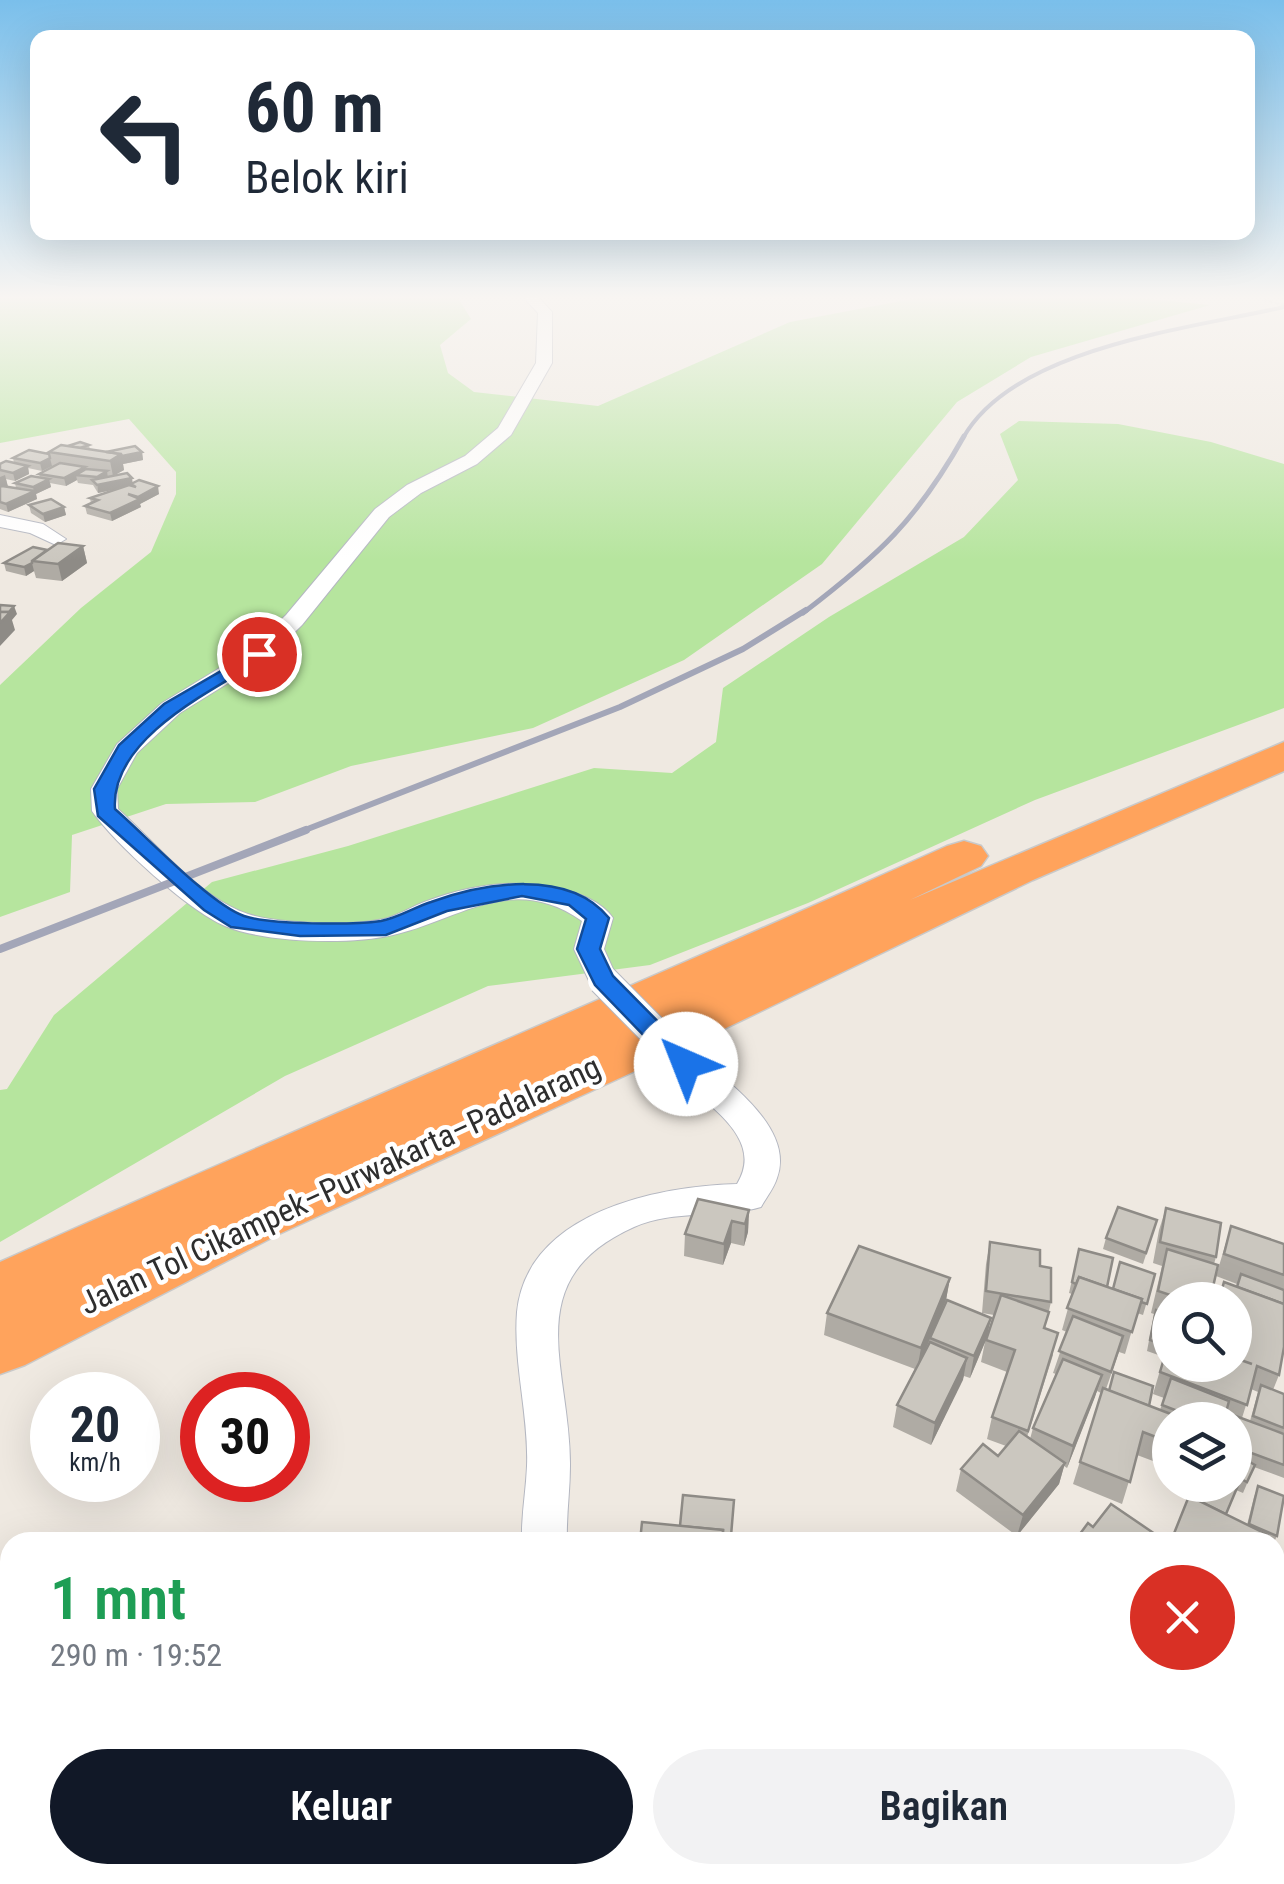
<!DOCTYPE html>
<html lang="id">
<meta charset="utf-8">
<style>
body{margin:0;font-family:"Roboto Condensed",sans-serif;background:#f2f2f3;color:#1f2937;height:100vh;display:flex;flex-direction:column;font-size:38px;white-space:nowrap}
*{box-sizing:border-box;margin:0}
p{font-size:32px;color:#747a83}
.icon{flex:none;width:55px;height:55px;fill:none;stroke:currentColor;stroke-width:2;stroke-linecap:round;stroke-linejoin:round}
.map{position:relative;flex:1;overflow:hidden}
.details{position:absolute;left:0px;top:1532px;width:1285px;height:352px;display:flex;flex-direction:column;background:#fff;border-radius:30px 30px 0 0;box-shadow:0 10px 40px #0002}
.details>*{flex:none}
.top-card{position:absolute;left:30px;top:30px;width:1225px;height:210px;border-radius:20px;box-shadow:0 10px 40px #0002;background:#fff;color:#1f2937;overflow:hidden}
.buttons{position:absolute;left:1152px;top:1282px;display:grid;gap:20px}
.buttons a{display:grid;place-items:center;width:100px;height:100px;border-radius:50%;background:#fff;box-shadow:0 10px 40px #0002;font-size:50px}
.speed{position:absolute;left:30px;top:1372px;display:flex;gap:20px;font-size:50px;font-weight:700;text-align:center}
.speed>*{display:grid;place-content:center;width:130px;height:130px;border-radius:50%;background:#fff;box-shadow:0 10px 40px #0002;line-height:1}
.speed small{font-size:25px;font-weight:400}
.speed .limit{border:15px solid #d22;background:#fff;color:#111}
.pin{position:absolute;display:grid;place-items:center;width:85px;height:85px;color:#fff;margin:-42px;border:5px solid #fff;border-radius:50%;box-shadow:0 2px 10px #0007}
.me{position:absolute;width:110px;margin:-55px;rotate:316deg;stroke-linejoin:round;filter:drop-shadow(0 0 8px #0008)}
.turn{display:flex;align-items:center;gap:35px;height:210px;padding:0 50px;font-size:45px}
.turn .icon{width:130px;height:130px;stroke-width:2.5}
.turn b{display:block;font-size:70px;line-height:85px}
.round{display:grid;place-items:center;flex:none;width:105px;height:105px;border-radius:52px;background:#f2f2f3}
.summary{display:flex;align-items:center;justify-content:space-between;height:170px;padding:0 50px}
h1{font-size:60px;font-weight:600;line-height:75px;color:#1e9e55}
.action{display:flex;gap:20px;margin-top:auto;padding:20px 50px}
.action a{flex:1;height:115px;border-radius:60px;background:#111827;color:#fff;font-size:40px;font-weight:600;line-height:115px;text-align:center}
.action a+a{background:#f2f2f3;color:#1f2937}
.map>svg:first-child{display:block}
</style>
<div class="map">
<svg width="1284" height="1884" viewBox="0 0 1284 1884">
<rect width="100%" height="100%" fill="#efe9e1"/>
<g fill="#b6e59e">
<path d="M0,298h458l13,21 -31,26 8,28 26,19 124,14 192,-84 127,-24h221l72,7 -179,52 -74,45 -135,162 -138,96 -151,68 -182,38 -96,36 -89,2 -94,31 -2,57 -70,25v-232l81,-77 70,-56 25,-58v-22l-47,-53 -129,24z"/>
<path d="M1019,421l99,3 93,18 73,22v244l-249,92 -227,103 -158,62 -162,21 -203,90 -285,166v-152l7,-1 47,-74 158,-133 136,-36 246,-78 78,5 44,-31 7,-54 106,-71 135,-80 54,-57 -18,-46z"/>
</g>
<g fill="none" stroke-linecap="round" stroke-linejoin="round">
<g stroke="#b4b7c1" stroke-width="2">
<g id="minor">
<path d="M524,298h15l13,14v51l-41,72 -34,29 -56,29 -32,24 -87,108 -35,34 -87,54 -43,40 -20,36 1,20c38,34 80,88 130,105 31,10 104,12 136,5 15,-4 29,-13 43,-18 43,-16 88,-23 134,-12 18,4 41,13 52,29l-9,31 14,31 -4,7h-22l-18,-38 8,-28c-70,-49 -121,-2 -189,14 -43,10 -127,8 -168,-9 -37,-16 -110,-82 -133,-115l-1,-22 26,-45 45,-41 89,-54 35,-34 89,-106 32,-24 58,-29 33,-28 38,-65 2,-50z"/>
<path d="M0,515l43,9 23,15 -10,6 -26,-12 -30,-6z"/>
<path d="M686,1053l12,3c31,27 97,73 79,122 -3,10 -11,20 -16,29 -41,12 -86,2 -127,20 -118,53 -63,142 -64,239 0,26 -4,50 -3,76h-45c-1,-26 4,-50 5,-76 2,-50 -14,-103 -10,-154 10,-100 141,-126 220,-128 32,-52 -46,-85 -68,-120l5,-8z"/>
<path d="M96,1875h57l-4,9h-57z"/>
<path d="M1167,1875h86l-4,9h-86z"/>
</g>
</g>
<g stroke="#b4b7c1" stroke-width="2">
<g id="tertiary">
<path d="M10,1844v31h39l-3,9h-46v-36z"/>
<path d="M809,1875h73l4,9h-74z"/>
</g>
</g>
<g stroke="#c9c9c9" stroke-width="3">
<path id="motorway" d="M1284,742v29l-251,109 -363,175 -391,179 -254,131 -25,9v-112c314,-142 633,-274 947,-416l17,-5 17,5 7,10 -7,10 -71,34z"/>
</g>
<path stroke="#c9c9c9" stroke-width="2.5" stroke-dasharray="4 2.5" stroke-linecap="butt" d="M1256,298l28,7"/>
<use href="#minor" fill="#fff" fill-rule="evenodd"/>
<use href="#tertiary" fill="#fff" fill-rule="evenodd"/>
<use href="#motorway" fill="#ffa35c" fill-rule="evenodd"/>
<path stroke="#a3a6b8" stroke-width="4" d="M963,438c51,-91 226,-109 321,-131"/>
<path stroke="#a3a6b8" stroke-width="5" d="M803,613c76,-58 114,-93 161,-177"/>
<path stroke="#a3a6b8" stroke-width="6" d="M300,832l320,-125 123,-58 63,-39"/>
<path stroke="#a3a6b8" stroke-width="8" d="M0,949l306,-119"/>
<g stroke="#b4b7c1" stroke-width="32" stroke-linecap="butt">
<path id="minor-bridge" d="M603,980l83,84"/>
</g>
<use href="#minor-bridge" stroke="#fff" stroke-width="30"/>
</g>
<g fill="#afaba4" fill-rule="evenodd">
<path d="M89,445l1,5 16,2h36l1,8 -20,4 1,6 -9,5 44,19 -19,10 1,3 -29,14 -25,-7 -2,-8 6,-2 -1,-6 26,-9 -18,4 -5,-8 -15,-2 -1,-3 -11,6 -16,-3 1,4 -15,7 1,5 -29,13 -8,-3v-45l14,-1 -1,-5 36,-4v-2l19,-6zM52,466l-13,8 1,3 -25,6 1,5 -8,-1 -2,-8 9,2 14,-7 -1,-6 14,3z"/>
<path d="M29,505l35,2 2,8 -21,7 -14,-9z"/>
<path d="M83,546l4,17 -25,18 -26,-3 -2,-7 -8,5 -20,-5 -2,-8 43,-13z"/>
<path d="M1166,1208l50,49 -2,7 -4,36h-40v65h65v-65h-17l6,-18 12,5 1,-3 -21,-8 15,-50 53,18v103l-5,28 -6,15 11,4v84l-30,-11 -11,26 -7,-3 -10,24 21,11 7,-28 4,-11 19,50 -3,6h-104l19,-46 3,1 43,-12v-65h-65v18l-9,26 -24,-9 -15,49 -49,-20 28,-91 -4,-2 -30,77 -3,-2 -5,18 -42,52 -61,-45 5,-22 37,-13 8,-10 -19,-7 5,-22 15,-45 -26,-10 4,-20 -15,36 -6,-2 -33,69 -38,-18 4,-22 18,-36 -91,-34 3,-22 123,-35 -4,22 -12,28 57,-10 -4,19 7,-22 -12,-2 4,-49 4,-22 50,24 11,36 -6,26 8,27 -26,82 3,2 3,-11 23,-54 -3,-1 14,-41 -5,-2 10,-36 -3,-1 10,-44 28,38 6,2 42,-15 -12,41 -6,-2 -12,41 -6,-2 -13,37 54,21 4,-12 -11,-4 11,-37 -17,-6 7,-37 -3,-1 11,-47 -9,-3 6,-33zM1251,1389l7,3 -8,29 -8,-3z"/>
<path d="M749,1210l-1,22 -4,14 -13,-3 -8,22 -39,-9 1,-22z"/>
<path d="M1157,1220l-14,44 -40,-15 3,-11z"/>
<path d="M734,1500l-3,42h-91l40,-16z"/>
<path d="M1284,1574v33l-5,-2z"/>
<path d="M1284,1688v59l-9,-3 6,-51z"/>
<path d="M1284,1784v100h-55l5,-9h41v-56l8,-13 -8,-5z"/>
<path d="M970,1875h84l12,9h-107l10,-6z"/>
<path d="M1102,1875h63l-7,9h-46z"/>
</g>
<g fill="#8e8b86">
<path d="M142,452l1,8 -20,4 1,6 -11,6 -3,-15 11,-7z"/>
<path d="M50,458l2,8 -10,5 -2,-8z"/>
<path d="M28,466l1,8 -14,7 -2,-8z"/>
<path d="M85,467l2,8h-11l1,5 -11,6 -2,-8z"/>
<path d="M107,471l1,8 24,-1 1,7 -2,-1 1,2 -34,7 -1,-16z"/>
<path d="M5,475l4,16 -9,3v-17z"/>
<path d="M49,479l2,8 -15,7 1,5 -29,13 -2,-8 28,-12 -1,-5z"/>
<path d="M158,486l1,8 -19,10 1,3 -29,14 -2,-8 28,-13v-3z"/>
<path d="M64,507l2,8 -21,7 -2,-8z"/>
<path d="M83,546l4,17 -25,18 -4,-17z"/>
<path d="M32,563l2,8 -8,5 -2,-9z"/>
<path d="M14,606l3,8 -5,6 3,10 -15,16v-23z"/>
<path d="M749,1210l-1,22 -4,14 1,-22z"/>
<path d="M732,1221l-1,22 -8,22 1,-21z"/>
<path d="M950,1278l-4,22 -29,70 4,-22z"/>
<path d="M991,1318l-5,22 -16,38 4,-22z"/>
<path d="M967,1358l-4,22 -32,65 4,-22z"/>
<path d="M1102,1375l-7,22 -28,71 6,-22z"/>
<path d="M1065,1463l-6,21 -42,52 6,-21z"/>
</g>
<g fill="#cbc7bf" stroke="#8e8b86" stroke-width="2.5">
<path d="M80,442l9,3 -9,3 -12,-2z"/>
<path d="M61,445l60,9 -11,7 -61,-9z"/>
<path d="M135,446l7,6 -20,4 -1,-2 -15,-2z"/>
<path d="M29,450l20,4 1,4 -10,5 -27,-5z"/>
<path d="M6,461l22,5 -15,7 -13,-3v-6z"/>
<path d="M60,463l25,4 -21,11 -25,-4z"/>
<path d="M86,469l21,2 -10,6 -21,-2z"/>
<path d="M127,473l5,5 -35,7 -5,-5z"/>
<path d="M31,476l18,3 -16,8 -18,-4z"/>
<path d="M139,480l19,6 -20,11 -10,-3 12,5 -30,14 -25,-7 13,-6 -8,-2 39,-13 7,2 -5,-3z"/>
<path d="M2,486l33,5 -29,13 -6,-2v-15z"/>
<path d="M51,499l13,8 -21,7 -14,-9z"/>
<path d="M58,543l25,3 -25,18 -26,-3z"/>
<path d="M33,547l14,3 -15,11v2l-8,4 -20,-4z"/>
<path d="M0,605l14,1 -5,6h-9z"/>
<path d="M0,612h10l-10,11z"/>
<path d="M698,1199l51,11 -4,14 -13,-3 -8,23 -39,-10z"/>
<path d="M1118,1207l39,13 -11,33 -40,-15z"/>
<path d="M1166,1208l55,15 -5,34 -56,-15z"/>
<path d="M1231,1226l53,18v31l-60,-21z"/>
<path d="M990,1242l50,8v16l11,2v34l-65,-11z"/>
<path d="M859,1246l91,32 -29,70 -94,-35z"/>
<path d="M1079,1249l34,9 -6,29 -28,-10 -3,7 -4,-2z"/>
<path d="M1167,1249l51,16 -8,35h-25l-27,-9z"/>
<path d="M1120,1262l35,12 -8,30 -6,-2 1,-3 -29,-10z"/>
<path d="M1241,1274l43,16v14l-47,-17z"/>
<path d="M1079,1277l63,22 -10,33 -65,-24z"/>
<path d="M1224,1282l60,22v43l-5,28 -22,-9 -10,39 -87,-33 10,-34v27h65v-7l17,6 -17,-6v-58h-16z"/>
<path d="M1001,1295l48,17 -5,16 14,5 -30,98 -36,-14 23,-67 -29,-10z"/>
<path d="M947,1300l44,18 -17,38 -44,-18z"/>
<path d="M1156,1310l14,4v24l-3,8 -17,-6z"/>
<path d="M1073,1316l50,20 -12,36 -52,-21z"/>
<path d="M930,1342l37,16 -32,65 -38,-18z"/>
<path d="M1063,1359l39,16 -29,71 -40,-18z"/>
<path d="M1114,1372l39,14 -4,20 -40,-15z"/>
<path d="M1171,1378l58,23 -5,19h-43l2,-7 -21,-8z"/>
<path d="M1261,1385l23,9v34l-31,-12z"/>
<path d="M1103,1388l73,28 -2,4h-4l-1,22 -26,-10 -13,50 -50,-20z"/>
<path d="M1233,1415l51,19v31l-49,-18v-27h-3z"/>
<path d="M1019,1431l46,32 -42,52 -62,-46 22,-25 15,12z"/>
<path d="M1235,1454l20,11 -8,17 -12,-6z"/>
<path d="M1235,1482l4,1 -13,31 -34,-17 5,-12h38z"/>
<path d="M1258,1486l26,10 -7,40 -28,-12z"/>
<path d="M683,1495l51,5 -3,36 -8,-1v-5l-43,-4z"/>
<path d="M1189,1496l79,39 -2,7h-81l-12,-6z"/>
<path d="M1111,1504l44,30 -6,8h-75l14,-19 5,4z"/>
<path d="M642,1522l81,8 -1,12h-82z"/>
<path d="M736,1534l63,6v2h-64z"/>
<path d="M1275,1622l9,4v14l-5,39 -4,-1z"/>
<path d="M1284,1804v60l-9,-7v-36z"/>
<path d="M1275,1861l9,7v16h-53l5,-9h39z"/>
<path d="M965,1875l10,9h-16z"/>
<path d="M991,1875h63l12,9h-63z"/>
<path d="M1132,1875h29l-6,9h-13z"/>
</g>
<linearGradient id="sky" x2="0" y2="1"><stop stop-color="#7abfeb"/><stop offset="0.53" stop-color="#f8f5f2"/><stop offset="1" stop-color="#f8f5f2" stop-opacity="0"/></linearGradient>
<rect width="1284" height="561" fill="url(#sky)"/>
<path fill="#1a73e8" stroke="#114b97" stroke-width="2.5" d="M259,649l8,5 -2,4c-52,32 -155,80 -150,151 31,27 95,95 129,107 27,9 109,9 137,5 17,-3 34,-14 50,-19 52,-19 138,-34 178,16l-9,31 13,27 81,82 4,6 -4,6h-17l-82,-85 -18,-36 9,-30 -17,-14 -47,-9 -75,15 -61,24 -86,1 -69,-9 -27,-17 -106,-94 -4,-27 25,-44 45,-41z"/>
<g text-anchor="middle" stroke-width="9" stroke-linejoin="round" paint-order="stroke">
<g font-size="32" fill="#2e2e2e" stroke="#fff">
<text transform="translate(340 1185) rotate(-25)" y="11">Jalan Tol Cikampek–Purwakarta–Padalarang</text>
</g>
</g>
</svg>
<div class="buttons">
<a><svg class="icon" aria-label="search" viewBox="0 0 24 24"><circle cx="10" cy="10" r="6"/><path d="M15 15l6 6"/></svg></a>
<a><svg class="icon" aria-label="layers" viewBox="0 0 24 24"><path d="M12 4l9 5-9 5-9-5zM3 14l9 5 9-5"/></svg></a>
</div>
<div class="speed"><div>20<small>km/h</small></div><div class="limit">30</div></div>
<div class="pin" style="left:259px;top:654px;background:#d93025"><svg class="icon" aria-label="arrive" viewBox="0 0 24 24"><path d="M6 21V4h12l-3 4 3 4H6"/></svg></div>
<svg class="me" style="left:686px;top:1064px" viewBox="-20 -20 40 40"><circle r="19" fill="#fff"/><path d="M0-13L10 11 0 6-10 11z" fill="#1a73e8"/></svg>
<div class="top-card">
<div class="turn"><svg class="icon" aria-label="left" viewBox="0 0 24 24"><path d="M17 20v-9H6M10 6l-5 5 5 5"/></svg><div><b>60 m</b>Belok kiri</div></div>
</div>
<section class="details">
<div class="summary"><div><h1>1 mnt</h1><p>290 m · 19:52</p></div><a class="round" style="background:#d93025;color:#fff"><svg class="icon" aria-label="close" viewBox="0 0 24 24"><path d="M6 6l12 12M18 6L6 18"/></svg></a></div>
<div class="action"><a>Keluar</a><a>Bagikan</a></div>
</section>
</div>
